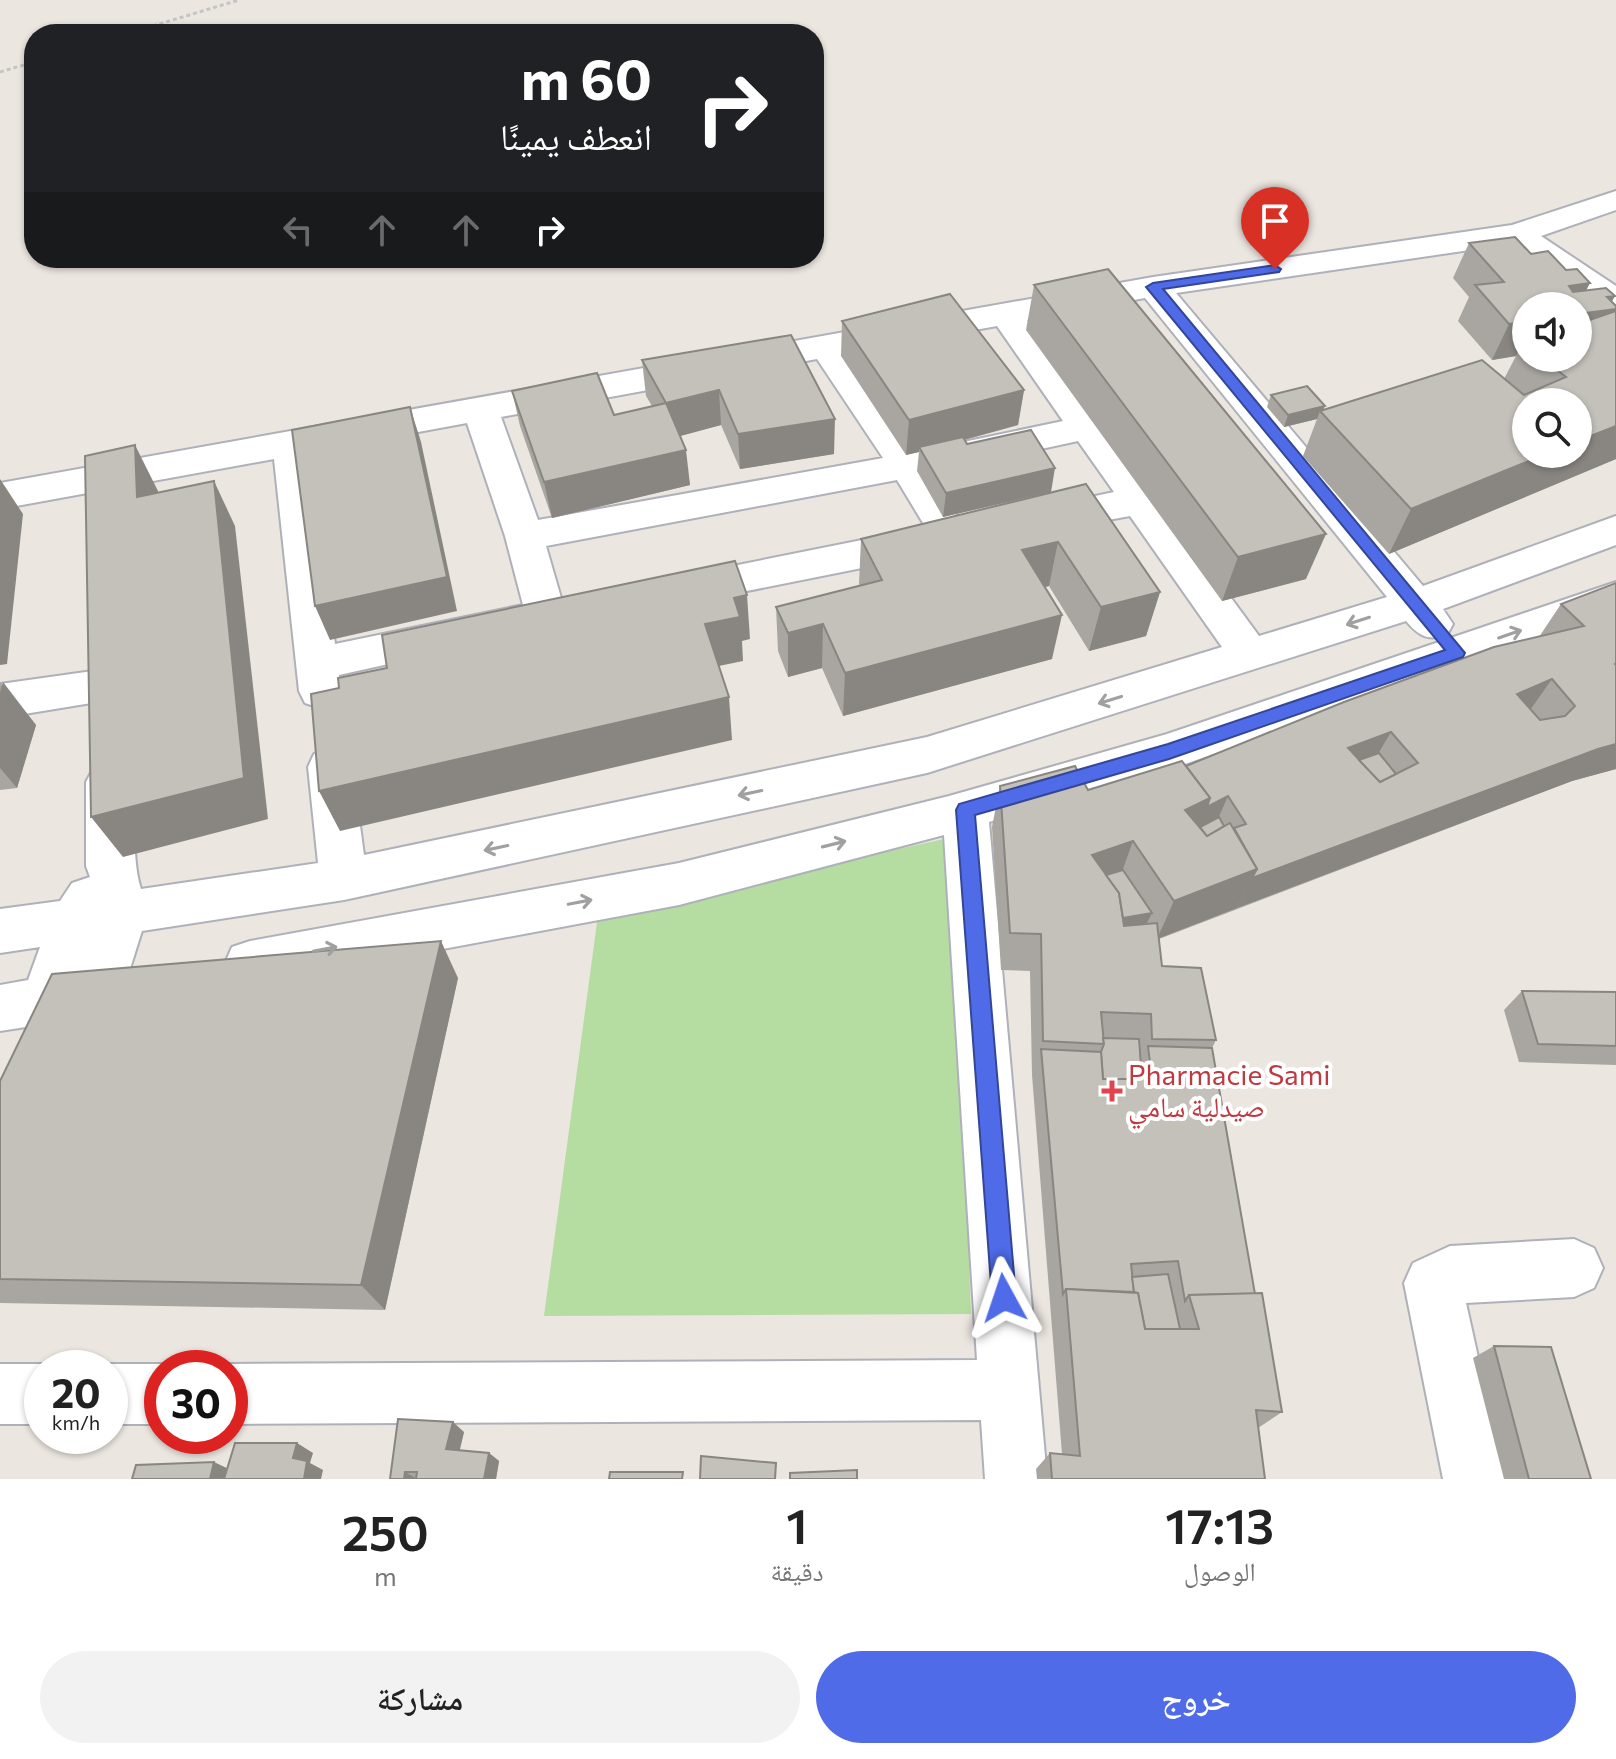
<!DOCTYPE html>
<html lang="ar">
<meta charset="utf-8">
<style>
body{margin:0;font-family:Commissioner,"Noto Naskh Arabic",sans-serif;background:#f2f2f2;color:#222;direction:rtl;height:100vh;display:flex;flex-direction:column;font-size:30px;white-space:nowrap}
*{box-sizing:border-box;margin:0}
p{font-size:26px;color:#767676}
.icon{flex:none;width:44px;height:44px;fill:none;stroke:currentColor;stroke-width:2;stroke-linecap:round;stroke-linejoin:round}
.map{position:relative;height:1479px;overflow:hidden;direction:ltr}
.side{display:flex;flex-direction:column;background:#fff;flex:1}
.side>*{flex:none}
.hud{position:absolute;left:24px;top:24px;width:800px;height:244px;border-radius:32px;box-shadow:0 2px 6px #0004;direction:rtl;background:#202124;color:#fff;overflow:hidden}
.fabs{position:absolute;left:1512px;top:292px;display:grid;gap:16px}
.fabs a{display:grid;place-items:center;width:80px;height:80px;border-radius:50%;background:#fff;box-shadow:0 2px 6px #0004;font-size:40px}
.speed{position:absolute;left:24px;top:1350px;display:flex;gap:16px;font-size:40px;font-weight:700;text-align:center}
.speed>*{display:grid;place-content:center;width:104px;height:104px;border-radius:50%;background:#fff;box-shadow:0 2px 6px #0004;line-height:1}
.speed small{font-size:20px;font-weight:400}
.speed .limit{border:12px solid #d22;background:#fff;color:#111}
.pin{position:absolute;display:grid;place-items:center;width:68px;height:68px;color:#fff;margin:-82px -34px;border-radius:50% 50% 50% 0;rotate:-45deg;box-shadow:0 0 8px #0007}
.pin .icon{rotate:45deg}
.me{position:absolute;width:88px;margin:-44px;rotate:355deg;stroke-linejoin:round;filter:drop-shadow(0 0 6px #0008)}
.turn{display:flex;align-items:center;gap:28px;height:168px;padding:0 40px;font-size:36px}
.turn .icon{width:104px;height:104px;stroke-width:2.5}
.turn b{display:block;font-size:56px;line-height:68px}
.lanes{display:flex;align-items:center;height:76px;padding:0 40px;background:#0003;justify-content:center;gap:40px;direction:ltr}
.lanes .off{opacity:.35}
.eta{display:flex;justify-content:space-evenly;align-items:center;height:136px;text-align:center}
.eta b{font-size:48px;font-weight:600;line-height:56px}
.button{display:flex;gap:16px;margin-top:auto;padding:16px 40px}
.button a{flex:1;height:92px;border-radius:48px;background:#4f6be8;color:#fff;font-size:32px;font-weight:600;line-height:92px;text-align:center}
.button a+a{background:#f2f2f2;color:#222}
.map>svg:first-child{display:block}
</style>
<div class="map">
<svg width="1616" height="1479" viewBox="0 0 1616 1479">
<rect width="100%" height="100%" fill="#ebe6df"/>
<path fill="#b5dda1" d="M953,837l18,477 -427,2 54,-401z"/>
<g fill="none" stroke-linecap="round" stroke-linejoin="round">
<g stroke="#afb1ba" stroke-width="4">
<g id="minor">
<path d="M1616,191v19l-75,26 75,50v25l-12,-3 -93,-64 -335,49 247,293 193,-70v29l-173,64 10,15 -6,11c-20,6 -28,1 -41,-14l-479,152 -583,127 -202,31c-14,41 -22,91 -66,108l-6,-3 -2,5 -18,7 -18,-7 -6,-14 -26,4v-46l28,-5 12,-33 -40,6v-44l60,-8 12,-18 18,-6 -4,-11v-84l7,-13 16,-5 16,5c15,31 4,82 16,120l177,-26 -10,-96 6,-13 16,-5 16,5 6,13 12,88 563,-118 295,-90 -92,-131 -87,16 -14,-4 -5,-9 5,-9 85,-18 -36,-51 -148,32 40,64 -5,10 -14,4 -15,-7 -5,9 -14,4 -235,47 -14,-5 -6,-10 6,-10 249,-50 12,4 -32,-53 -351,66 20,69 -6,11 -221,49 2,16 -6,12 -15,5 -15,-5 -6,-12 -25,-232 -274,50v-26l1153,-206 359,-52zM1145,298l242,299 -128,39 -232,-316zM997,326l66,95 -147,31 -68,-99zM817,359l66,99 -345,62 -37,-103zM467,423l38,113 18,69 -188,39 -25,-192z"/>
<path d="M1616,582v30l-431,152 -196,58 58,657h-62l-4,-59 -751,4v-56h-10l10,-4 747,-4 -33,-525 -265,70 -429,80 -18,-6 -7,-16 7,-16 18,-6 429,-78 270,-67 218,-62z"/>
<path d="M107,669l15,5 6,12 -6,12 -122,20v-34z"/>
<path d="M1574,1239l20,9 9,20 -9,20 -20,9 -108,6 39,176h-62l-39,-196 9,-20 37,-17z"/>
<path d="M0,1364h42l10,4h-10v56h-42z"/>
<path d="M110,1364h52l10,4h-10v56h-52v-56h-10z"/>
</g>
</g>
<g stroke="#c4c4c4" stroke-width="3" stroke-dasharray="4 3" stroke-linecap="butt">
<path d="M126,34l113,-34"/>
<path d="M0,72l34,-10"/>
</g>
<use href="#minor" fill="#fff" fill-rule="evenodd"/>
</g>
<g fill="#a9a5a0" fill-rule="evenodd">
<path d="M1469,243l62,11 56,36 28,6 -4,6 5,157 -227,95 -86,-98 14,-37 -33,8 -17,-20 4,-12 52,15 181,-31 12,-23 -24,4 -34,-39 11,-24 -16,-19zM1526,306l52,52h-52z"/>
<path d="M1034,285l272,294 -84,22 -196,-271z"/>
<path d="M842,321l182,69 -6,35 -53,15 2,4 84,48 -108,25 -26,-46 2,-19 -13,3 -65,-99z"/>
<path d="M791,335l43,119 -94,15 -19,-44 -41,11 10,49 -138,33 -32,-92 -8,-35 102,24 38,-9 -6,-10 -4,-36z"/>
<path d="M1086,484l74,108 -14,44 -57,15 -40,-65 -4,1 7,72 -209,57 -21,-48 -34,9 -10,-26 -2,-44 84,-21 -1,-2 2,-45z"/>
<path d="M1616,583v186l-44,12 -413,158 3,27 54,74 -4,8 43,246 27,118 -24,16 7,51h-228l-1,-10 14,-16 12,1 -30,-379 -2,-104 -29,-1 -9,-143 8,-41 88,4 98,-24 353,-129 22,-33z"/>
<path d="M0,682l36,43 -19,63 -17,2z"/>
<path d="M458,978l-73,332 -385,-7v-222z"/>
<path d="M1522,991l94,1v73l-97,-3 -15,-52z"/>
<path d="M1494,1346l97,133h-87l-31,-121z"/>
<path d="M464,1432l-5,18 30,3 10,8 -3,18h-106z"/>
</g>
<g fill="#898682">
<path d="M1590,283l-12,23 -9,-20z"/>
<path d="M1615,296l-8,14 9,-1v3l-38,35v-33l29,-17z"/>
<path d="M1526,322v24l-4,-3 -6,13 -24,4 17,-36z"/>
<path d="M719,390l2,35 -52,14 -3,-36z"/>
<path d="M1024,390l-6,35 -96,26 -3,-4v5l-13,3 3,-35z"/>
<path d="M1325,406l-3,7 -2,-2 -3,8 -33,8 4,-12z"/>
<path d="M410,407l11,35 36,169 -127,29 -15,-34z"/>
<path d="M835,419l-1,35 -94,15 -2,-35z"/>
<path d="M1616,426v33l-227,95 22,-45 135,-55h32v-13z"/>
<path d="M135,445l23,46 3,51 -24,-45z"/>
<path d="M686,450l4,35 -138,33 -8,-36z"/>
<path d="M1055,468l-4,24 -108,25 3,-24z"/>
<path d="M0,479l23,35 -16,150 -7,1z"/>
<path d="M214,481l21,45 33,293 -145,38 -32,-40z"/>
<path d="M1326,534l-20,45 -84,22 16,-44z"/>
<path d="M1058,542l-9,44 -35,9 8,-45z"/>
<path d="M1160,592l-14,44 -57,15 12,-44z"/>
<path d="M747,595l3,44 -8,2 1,20 -34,7 -4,-44 29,-26z"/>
<path d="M1062,615l-10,44 -209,57 2,-43z"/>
<path d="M823,624l-1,44 -34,9v-44z"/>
<path d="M1552,679l-24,34 -11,-19z"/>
<path d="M3,682l33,43 -19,63 -17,-20v-76z"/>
<path d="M729,697l3,43 -392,91 -21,-40z"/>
<path d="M1391,732l-19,32 -30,11 6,-27z"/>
<path d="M1616,744v25l-44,12 -335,127 15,-30 346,-129z"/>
<path d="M1228,796l-14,32 -35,18 6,-36 25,-12z"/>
<path d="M1133,841l-14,39 -31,11 4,-36z"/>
<path d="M1257,869l-20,39 -80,31 17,-38z"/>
<path d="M1152,913l-5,10 -42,8 4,-10z"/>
<path d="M441,941l17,37 -73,332 -24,-25z"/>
<path d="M453,1422l11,10 -6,26 -12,-9z"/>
<path d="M297,1443l16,10 -3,10 13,7 -2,9h-17l-11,-21z"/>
<path d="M489,1453l10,8 -3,18h-12z"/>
<path d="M214,1462l19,9 -2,8h-21z"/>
<path d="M405,1472l12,7h-13z"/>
</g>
<g fill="#c4c0ba" stroke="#898682" stroke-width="2" fill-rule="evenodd">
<path d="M1515,237l16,17 17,-3 18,19 11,-1 13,14 -21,3 4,6 33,-4 9,8 -8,1 9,9v3l-38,5v-8h-52v16l-17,2 -34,-39 29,-3 -35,-39z"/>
<path d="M1108,269l218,265 -88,23 -204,-272z"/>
<path d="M950,294l74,96 -115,30 -67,-99z"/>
<path d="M1616,311v115l-38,15v-39h-52v52h20l-135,55 -91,-98 162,-51 42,35 42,-18 -24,-19h36v-34z"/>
<path d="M791,335l44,84 -97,15 -19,-44 -53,13 20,47 -142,32 -32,-91 85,-18 17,42 52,-12 -24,-43z"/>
<path d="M1307,386l18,20 -37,9 -17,-20z"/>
<path d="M410,407l37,170 -132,29 -23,-176z"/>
<path d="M1031,430l24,38 -109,25 -27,-46 44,-10 4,7z"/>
<path d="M135,445l2,52 77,-16 30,297 -153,39 -6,-361z"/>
<path d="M1086,484l74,108 -59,15 -43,-65 -36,8 40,65 -217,58 -22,-49 -35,9 -12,-26 106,-27 -21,-41z"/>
<path d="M735,561l12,34 -13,3 6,19 -35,7 24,73 -410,94 -8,-97 28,-6 -1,-10 49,-10 -5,-33z"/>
<path d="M1616,583v80l-1,1 1,1v79l-18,5 -346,129 5,-9 -23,-41 12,-4 -18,-28 -21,11 3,-9 -24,-32 158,-64 150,-55 90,-21 -23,-22zM1552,679l23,27 -10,10 -25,4 -23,-26zM1391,732l27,31 -38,19 -32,-34z"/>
<path d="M1379,753l17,21 -16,8 -21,-22z"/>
<path d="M1182,761l28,37 -25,12 22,26 23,-13 27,46 -83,32 -41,-60 -41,14 27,38 5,33 33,-3 5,43 39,2 15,72 -64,-1 -1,-25 -50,-2 3,32 -61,-3 -2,-107 -31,-1 -10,-147 75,-20 13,24z"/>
<path d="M1219,817l5,9 -17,10 -7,-9z"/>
<path d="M1123,870l29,43 -29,5 -4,-25 -13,-18z"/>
<path d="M441,941l-80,344 -361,-6v-198l52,-107z"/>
<path d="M1522,991l94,1v54l-78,-2z"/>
<path d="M1103,1038l36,1 3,40h-39l-2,-27 3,-8z"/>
<path d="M1148,1046l64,2 43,246 -66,1 -4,6 -7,-40 -47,3 3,28 -68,-3 -3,5 -22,-245 60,3 2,27h49z"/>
<path d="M1168,1274l12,55h-35l-7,-36 -4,-1 -2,-15z"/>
<path d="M1066,1289l72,4 7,36h54l-10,-34 73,-2 20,119 -26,-2 9,69h-213l-2,-26 30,3z"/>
<path d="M1494,1346l57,1 40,132h-62z"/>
<path d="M398,1419l55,3 -7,27 43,4 -5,26h-68l1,-7h-12l-1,7h-14z"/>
<path d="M235,1443h62l-4,15 14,3 -3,18h-80z"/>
<path d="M701,1456l75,7 -1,16h-75z"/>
<path d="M214,1462l-4,17h-78l4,-14z"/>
<path d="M857,1470v9h-67v-6z"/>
<path d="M610,1472h73l-1,7h-73z"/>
</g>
<defs><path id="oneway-shaft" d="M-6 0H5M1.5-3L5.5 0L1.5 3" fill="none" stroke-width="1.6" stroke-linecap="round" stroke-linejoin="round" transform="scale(2)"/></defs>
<g stroke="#a0a0a0">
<use href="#oneway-shaft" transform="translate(1358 621) rotate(162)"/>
<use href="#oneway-shaft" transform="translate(1510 634) rotate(-19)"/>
<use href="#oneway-shaft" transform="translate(1110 700) rotate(163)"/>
<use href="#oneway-shaft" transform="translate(750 793) rotate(168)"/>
<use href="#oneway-shaft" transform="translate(834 844) rotate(-14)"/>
<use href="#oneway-shaft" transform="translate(496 848) rotate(168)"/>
<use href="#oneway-shaft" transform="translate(580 902) rotate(-11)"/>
<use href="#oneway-shaft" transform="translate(325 949) rotate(-11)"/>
</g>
<path fill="#4f6be8" stroke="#334697" stroke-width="2" d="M1275,265l6,4 -2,3 -116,17 302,364 -2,4 -294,102 -194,56 41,483 -4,9 -8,3 -9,-3 -3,-9 -36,-488 3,-6 209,-60 277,-94 -299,-363 7,-4z"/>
<path fill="#e0444e" stroke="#fff" stroke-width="3" d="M1108 1079h8v8h8v8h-8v8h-8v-8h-8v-8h8z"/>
<g text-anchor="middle" stroke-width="8" stroke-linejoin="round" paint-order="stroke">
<g font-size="28" fill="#be3a42" stroke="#fff" text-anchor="start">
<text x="1128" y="1085">Pharmacie Sami<tspan x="1128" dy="32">صيدلية سامي</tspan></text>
</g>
</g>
</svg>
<div class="fabs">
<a><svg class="icon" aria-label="sound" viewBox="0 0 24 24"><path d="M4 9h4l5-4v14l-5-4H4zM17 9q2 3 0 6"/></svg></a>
<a><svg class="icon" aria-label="search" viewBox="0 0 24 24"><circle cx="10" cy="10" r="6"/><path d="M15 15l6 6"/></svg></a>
</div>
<div class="speed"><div>20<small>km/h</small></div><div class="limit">30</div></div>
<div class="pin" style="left:1275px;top:269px;background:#d93025"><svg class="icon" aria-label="arrive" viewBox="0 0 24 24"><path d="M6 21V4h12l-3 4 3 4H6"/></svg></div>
<svg class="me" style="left:1004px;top:1298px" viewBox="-20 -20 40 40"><path d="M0-17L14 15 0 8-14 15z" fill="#4f6be8" stroke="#fff" stroke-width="4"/></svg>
<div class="hud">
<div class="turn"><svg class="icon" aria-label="right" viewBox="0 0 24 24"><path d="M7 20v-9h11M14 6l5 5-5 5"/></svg><div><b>60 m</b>انعطف يمينًا</div></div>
<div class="lanes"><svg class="icon off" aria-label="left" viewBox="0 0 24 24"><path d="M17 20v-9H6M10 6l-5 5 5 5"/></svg><svg class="icon off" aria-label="ahead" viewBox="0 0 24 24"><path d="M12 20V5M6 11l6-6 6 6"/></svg><svg class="icon off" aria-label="ahead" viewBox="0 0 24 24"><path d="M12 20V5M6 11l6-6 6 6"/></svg><svg class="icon" aria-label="right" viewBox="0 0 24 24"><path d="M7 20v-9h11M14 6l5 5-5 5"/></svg></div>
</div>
</div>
<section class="side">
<div class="eta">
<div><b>17:13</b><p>الوصول</p></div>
<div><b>1</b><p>دقيقة</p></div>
<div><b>250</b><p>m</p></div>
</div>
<div class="button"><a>خروج</a><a>مشاركة</a></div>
</section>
